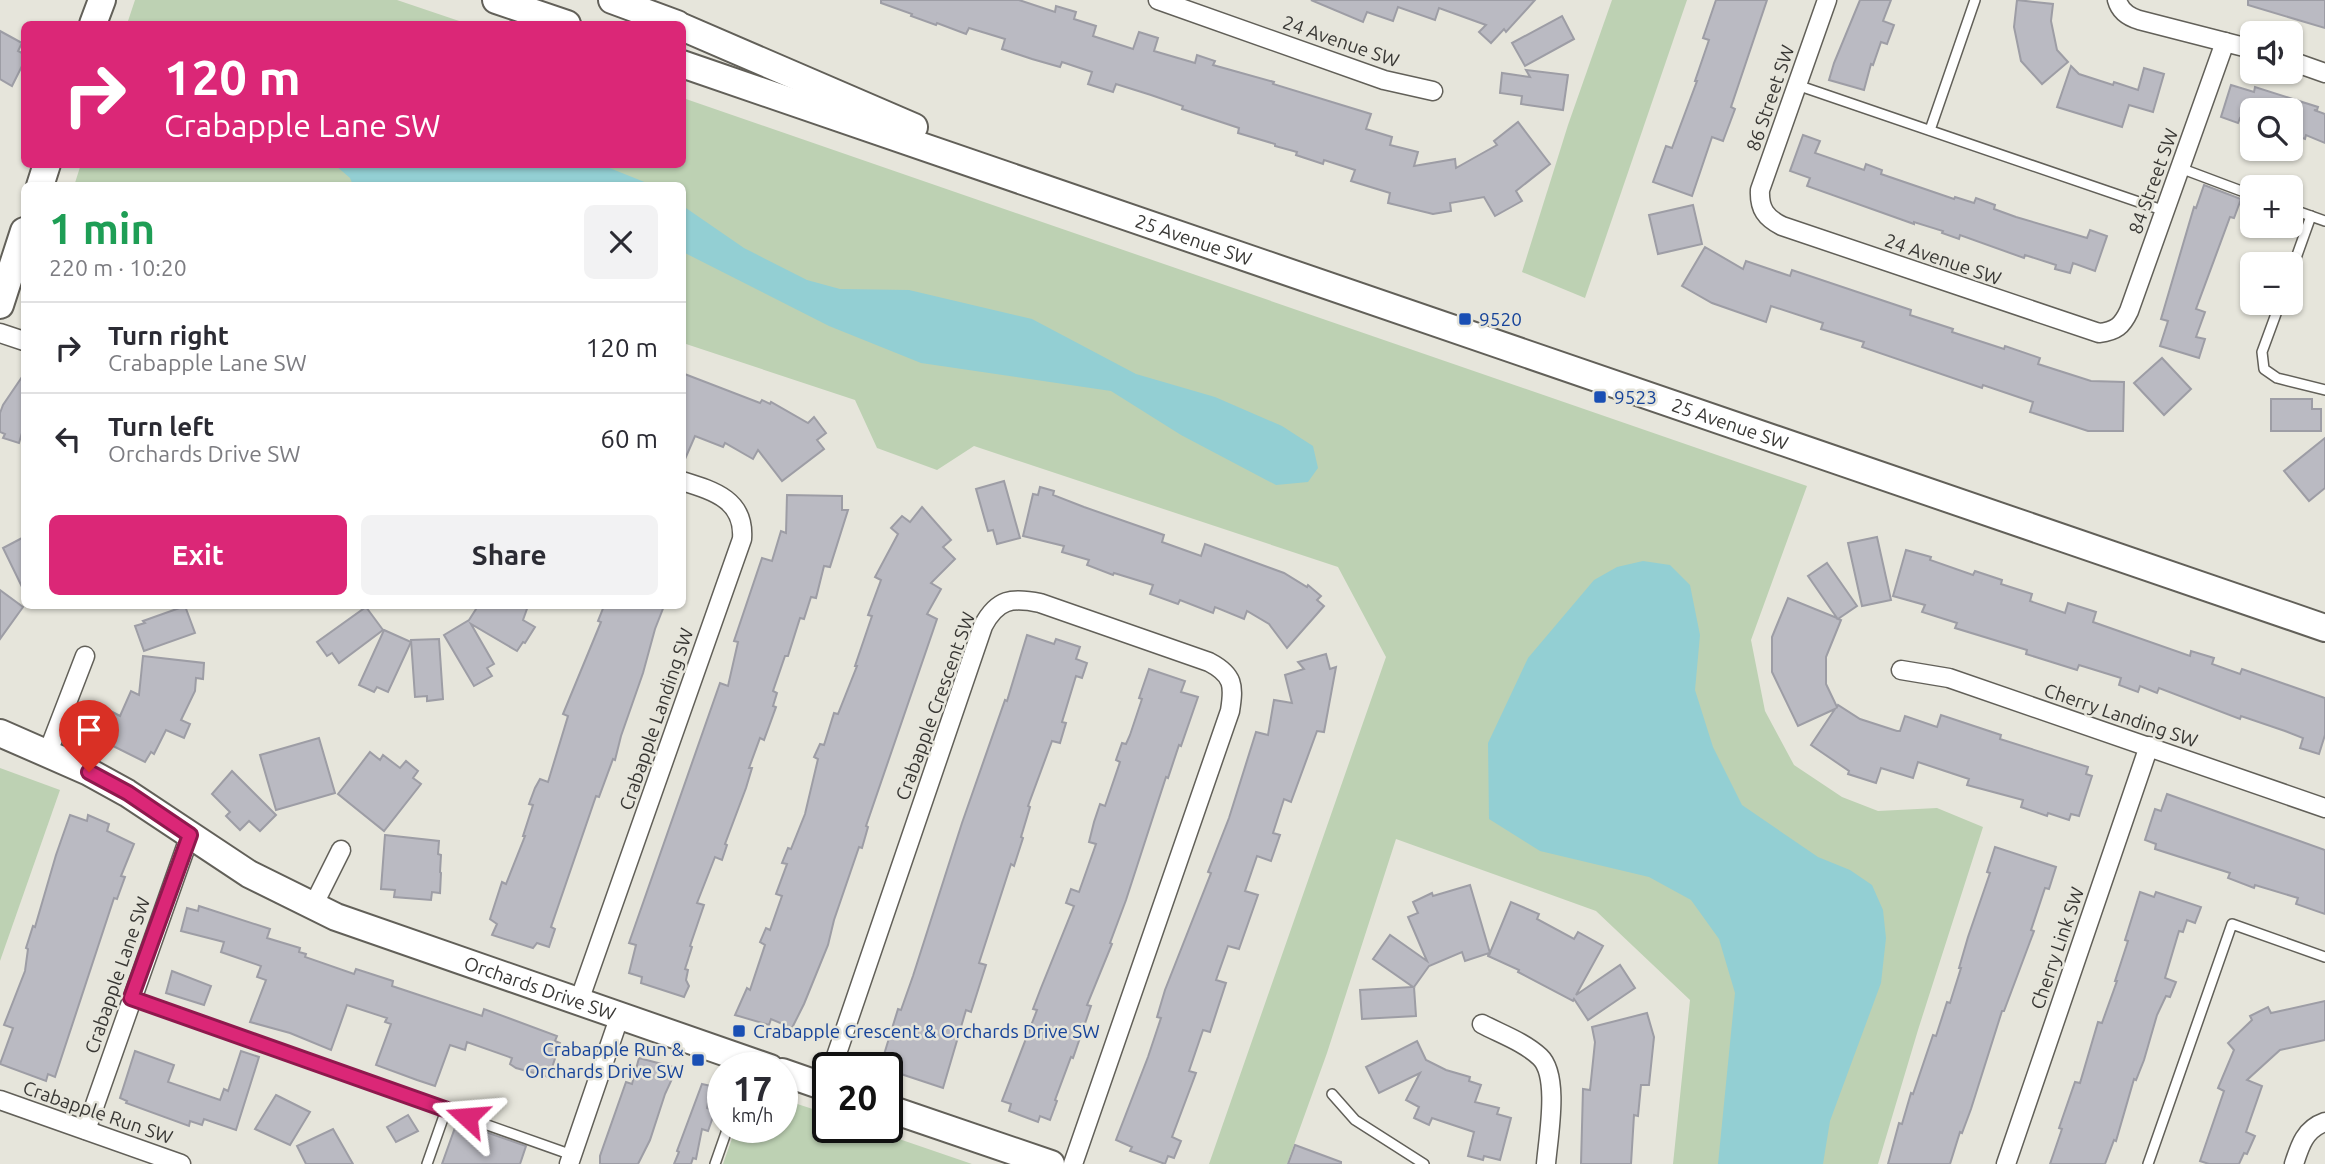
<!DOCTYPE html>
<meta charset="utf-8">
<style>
body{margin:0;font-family:Ubuntu,sans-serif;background:#f2f2f3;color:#2b2b33;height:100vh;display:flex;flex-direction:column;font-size:26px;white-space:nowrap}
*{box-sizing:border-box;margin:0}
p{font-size:23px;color:#7c7c81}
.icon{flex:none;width:38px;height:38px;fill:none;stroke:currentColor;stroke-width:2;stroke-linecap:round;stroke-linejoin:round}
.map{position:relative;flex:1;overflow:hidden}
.side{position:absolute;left:21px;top:182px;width:665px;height:427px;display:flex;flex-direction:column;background:#fff;border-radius:10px;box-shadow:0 2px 5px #0004}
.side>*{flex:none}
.hud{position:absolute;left:21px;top:21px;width:665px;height:147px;border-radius:10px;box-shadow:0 2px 5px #0004;background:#db2777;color:#fff;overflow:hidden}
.buttons{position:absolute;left:2240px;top:21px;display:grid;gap:14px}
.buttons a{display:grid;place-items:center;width:63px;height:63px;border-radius:10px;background:#fff;box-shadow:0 2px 5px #0004;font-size:35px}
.speed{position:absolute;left:707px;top:1052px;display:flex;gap:14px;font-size:35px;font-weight:700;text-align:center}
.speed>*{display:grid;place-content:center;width:91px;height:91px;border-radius:50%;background:#fff;box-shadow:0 2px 5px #0004;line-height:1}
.speed small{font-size:18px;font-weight:400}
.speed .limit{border:4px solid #111;border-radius:10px;background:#fff;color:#111}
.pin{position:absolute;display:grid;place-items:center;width:60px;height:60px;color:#fff;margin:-72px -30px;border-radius:50% 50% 50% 0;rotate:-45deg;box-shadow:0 0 7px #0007}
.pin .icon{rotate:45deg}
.me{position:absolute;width:77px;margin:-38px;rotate:289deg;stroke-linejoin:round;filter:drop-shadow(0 0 5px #0008)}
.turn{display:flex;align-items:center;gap:24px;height:147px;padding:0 28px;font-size:32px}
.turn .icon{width:91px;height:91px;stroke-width:2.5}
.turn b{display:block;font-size:49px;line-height:60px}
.round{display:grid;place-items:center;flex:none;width:74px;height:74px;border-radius:10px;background:#f2f2f3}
.head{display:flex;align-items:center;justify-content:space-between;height:119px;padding:0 28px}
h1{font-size:42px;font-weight:700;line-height:52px;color:#1e9e55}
.primary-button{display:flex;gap:14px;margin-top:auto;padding:14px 28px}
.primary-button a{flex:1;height:80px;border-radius:10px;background:#db2777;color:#fff;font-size:28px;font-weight:700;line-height:80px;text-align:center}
.primary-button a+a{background:#f2f2f3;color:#2b2b33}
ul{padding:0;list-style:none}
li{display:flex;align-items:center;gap:21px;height:91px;padding:0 28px;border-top:2px solid #e1e1e2}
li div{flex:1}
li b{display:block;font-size:26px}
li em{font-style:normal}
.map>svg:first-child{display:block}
</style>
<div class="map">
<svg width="2325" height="1164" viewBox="0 0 2325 1164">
<rect width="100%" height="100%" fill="#e6e5db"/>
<g fill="#bdd1b3">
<path d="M135,0h262l71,24h-341z"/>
<path d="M1612,0h75l-102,298 -63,-26 46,-147z"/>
<path d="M683,98l1124,388 -56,154 14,71 29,54 48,32 36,14 59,-3 46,19 -65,203 -40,134h-205l17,-164 -94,-89 -200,-72 -69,214 -40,111h-78l177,-507 -48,-90 -364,-121 -37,24 -60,-22 -22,-48 -172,-57 -1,-157h-608l7,-22h601z"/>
<path d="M0,768l60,22 -60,171z"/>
<path d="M782,1099l46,15v13h36l108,37h-249l13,-37h46z"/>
</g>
<g fill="#93cfd3">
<path d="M335,165h267l50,20h-299l-3,-7z"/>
<path d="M683,206l61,42 63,32 33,9 69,1 123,29 104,55 79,23 67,29 31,20 5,22 -10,14 -32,3 -95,-50 -70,-44 -190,-28 -92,-37 -146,-74z"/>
<path d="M1643,561l27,4 20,20 10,50 -5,55 18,57 29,58 76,52 32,13 22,15 11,25 3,28 -5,45 -51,138 -7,43h-105l17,-171 -16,-54 -28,-39 -42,-23 -109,-26 -51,-32 -1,-76 40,-85 66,-78 23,-13z"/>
</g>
<g fill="#babac2" stroke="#9d9da5" stroke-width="2">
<path d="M881,0h138l36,12 1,-6 20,6 -2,7 22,7 -3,10 40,13 6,-17 19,6 -4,13 41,12 2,-8 18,6 -2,4 61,17 -1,2 98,30 -5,15 26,8 -2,8 28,7 -4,14 41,-7 1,9 41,-23 -3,-4 24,-19 32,42 -34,27 6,10 -27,15 -11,-19 -34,6 1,8 -18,3 -45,-11 2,-10 -39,-12 4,-11 -31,-10 -1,4 -27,-9 1,-3 -22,-6v-2l-37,-11 1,-5 -57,-19 1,-3 -32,-11 -35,-11 -3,8 -25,-8 4,-12 -30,-10 -2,5 -28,-8 -30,-10 3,-10 -36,-11 -3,6 -29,-11 -1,2 -25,-9 1,-2 -31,-11z"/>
<path d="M1311,0h224l-29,32 -2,-3 -13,14 -12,-11 7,-7 -47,-17 -4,12 -37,-13 -5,14 -26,-9 -4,10z"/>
<path d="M1716,0h51l-36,107 4,2 -12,32 -11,-4 -20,59 -39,-14 13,-36 6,2 25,-67h-2l14,-41 -6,-2z"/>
<path d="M1860,0h31l-8,21 11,4 -7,19 -6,-2 -8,23 -2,-1 -7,26 -35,-10 5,-17z"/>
<path d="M2017,0l36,4 -2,17 6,29 11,12 -26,22 -21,-23 -7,-34z"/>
<path d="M2248,0h77v28l-77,-23z"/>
<path d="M1562,16l12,23 -49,27 -13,-23z"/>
<path d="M0,31l22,12 -4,8 6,3v8l-12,24 -12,-7z"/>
<path d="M2071,66l8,8 34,11 1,-3 24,8 6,-22 20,6 -11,38 -24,-7 -7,22 -65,-20z"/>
<path d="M1526,70l42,5 -5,35 -42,-6 1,-8 -22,-3 2,-20 28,4z"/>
<path d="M2231,85l23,7 1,-5 63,20 -1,3h-3l11,4v29l-19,-8 -1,4 -14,-5v-24h-39v12l-12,-4 -2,5 -17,-6z"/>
<path d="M1803,135l17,6 -5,12 49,17 2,-6 16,6 -1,4 73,25 1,-2 19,6 2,-5 19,7 -1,4 22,8 71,21 3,-8 17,6 -12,35 -22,-8 -3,10 -15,-4 1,-4 -31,-10 -1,3 -64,-23 -1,4 -17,-6 1,-2 -29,-9v2l-107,-38 3,-8 -20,-7z"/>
<path d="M2204,185l37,14 -7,19 -4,-1 -34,92 9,3 -9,25 9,2 -6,19 -39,-12 8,-25 -7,-2 33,-112 2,1z"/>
<path d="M1693,205l9,39 -44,10 -9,-39z"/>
<path d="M1705,247l38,22 3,-8 44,15 2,-6 119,40 -1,5 43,14 -1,3 52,17 1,-3 35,12 -2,6 53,17 33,1 -1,49h-35l-58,-19 3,-10 -50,-17 -1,3 -120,-41 2,-5 -43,-13 2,-6 -52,-17 -5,16 -54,-19 -30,-17z"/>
<path d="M2162,358l29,31 -27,26 -30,-32z"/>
<path d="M682,373l78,30 2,-3 8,4 1,-2 37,21 6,-6 12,16 -9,7 7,9 -42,32 -24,-31 -5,9 -28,-16 -2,4 -28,-11 -13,30z"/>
<path d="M24,374v52l-5,17 -16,-5 2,-4 -5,-2v-19l3,-8z"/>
<path d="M2271,399h41v10h9v22h-50z"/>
<path d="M2325,438v50l-16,13 -25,-30z"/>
<path d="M1004,481l16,57 -23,6 -4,-14 -5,1 -12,-42z"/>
<path d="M1040,487l14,4 -1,4 31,12 80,28 -2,7 39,14 4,-12 79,29 23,14 1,-2 13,11 -4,4 7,6 -37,42 -18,-24 -22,-13 -3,8 -29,-12 -2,6 -33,-13 -2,4 -28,-10 3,-9 -39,-12 -1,2 -26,-10 2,-5 -27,-8 2,-6 -41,-10 10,-42 5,1z"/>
<path d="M787,495l55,1v14h6l-18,57 -6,-1 -8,32 -5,-1 -7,22 -4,-1 -12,38h-3l-12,35 4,2 -4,13 3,1 -12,33 -4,-2 -11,30h3l-6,20 -21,56 2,1 -5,15 -7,-3 -18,46 7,2 -14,41 2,1 -7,22 3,1 -2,10 3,6 -5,11 -43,-14 1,-6 -13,-4 7,-28 -7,-2 91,-260 8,3 10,-44 -4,-1 28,-83 10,3 9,-30 5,2z"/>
<path d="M922,507l29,33 -8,7 12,12 -24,24 10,6 -14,25 10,5 -71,207 2,1 -6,21 -3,-1 -25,73 -6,25 -24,59 -12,24 -21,-9 -2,6 -34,-10 12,-27 3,2 15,-45 -5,-3 6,-14 4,2 12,-34 -6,-2 11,-30 -5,-1 6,-15 3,1 14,-35 13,-55 -4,-2 6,-13 4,1 10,-32 4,1 19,-48h-2l17,-50 -4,-1 13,-35 -6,-3 23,-43 -7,-6 11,-12 8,6z"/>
<path d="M24,537v54l-21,-43z"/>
<path d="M1877,537l14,63 -29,6 -14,-63z"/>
<path d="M1906,550l25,7 -1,3 43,15 2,-4 27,9 -1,4 31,10 -2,7 35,12 3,-10 28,9 -3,10 97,34 1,-5 23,7 -2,6 28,10 2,-5 83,29v37l-6,19 -19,-6 3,-10 -18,-7 -44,-15 -1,3 -81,-31 -2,5 -17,-7 -2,6 -19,-7 2,-7 -42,-13 -2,5 -51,-16 1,-4 -72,-22 2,-5 -35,-11 3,-7 -32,-9z"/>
<path d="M1827,563l30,43 -19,13 3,1 -15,37v27l11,23 1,-2 22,14 37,12h3l5,-15 32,11 4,-12 60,20 -1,4 88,28 -2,7 6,2 -13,40 -8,-2 -2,6 -21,-7 -1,3 -26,-9 2,-7 -56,-15 2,-6 -51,-17 -5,16 -32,-10 -5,15 -28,-9 1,-3 -38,-26 24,-36 -37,17 -26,-54v-35l16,-39 49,20 -29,-42z"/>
<path d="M0,590l23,17 -23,32z"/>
<path d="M185,606l10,27 -51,18 -9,-25 10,-3 -2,-2z"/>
<path d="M478,606h50l-5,14 12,7 -10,16 -2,-1 -6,9 -46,-27 23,40 -7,4 5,8 -18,10 -30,-51 25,-15z"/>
<path d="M604,606h60l-9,23 -12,44 -22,63 -6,24 -2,-1 -14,38 -3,-1 -45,131 4,2 -6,18 -12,-4 -4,5 -41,-13 5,-11 -7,-5 12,-37 4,2 19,-48h-2l10,-31 -4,-1 6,-16 5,-9 8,3 20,-66 -5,-2 38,-92 -3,-1z"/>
<path d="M366,607l17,23 -44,33 -7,-10 -5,3 -10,-14z"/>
<path d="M384,630l27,12 -23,50 -11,-5 -3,5 -15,-7z"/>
<path d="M1027,635l27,9 2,-5 24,8 -4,12 11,4 -5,15 -6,-2 -14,46 4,1 -6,20 -8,-2 -24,65 2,1 -9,30 2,1 -9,28 -3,-2 -32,99 7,2 -15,47 -5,-2 -23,78 -48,-16 2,-6 -15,-5 16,-52 3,1 12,-34 49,-153 43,-123 2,1z"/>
<path d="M439,639l4,60 -16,2v-5l-12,1 -4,-57z"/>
<path d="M1326,654l4,15 6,-2 -12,65 -7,-1 -26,71 -7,-3 -11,34 7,2 -9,26 -14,-5 -12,35 13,4 -19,54 -11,-3 -12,34 10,3 -16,49 -7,-2 -14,41 7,2 -24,64 9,4 -7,17 -6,-2 -3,8 -35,-13 2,-4 -16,-7 32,-83 13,-39 -4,-1 8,-27 46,-117 -3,-1 21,-54 27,-86 12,3 6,-35 18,3 -7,-28 19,-6 -6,-7z"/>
<path d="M143,656l61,7 -1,16 -7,-1 -1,13 -14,29 9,4 -6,14 -18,-8 -12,24 -3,-2 -6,10 -36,-18 3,-6 -14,-7 11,-21 11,6 11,-25 8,4z"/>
<path d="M1149,669l36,12 -4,11 17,5 -17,49 -2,-1 -11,33 -2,-1 -40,123 -16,43 2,1 -25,61 4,1 -18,52 -2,-1 -16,43 2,1 -7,19 -10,-4 -2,6 -29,-11 2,-7 -9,-3 35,-91 -4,-1 8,-21 33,-82 -8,-3 5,-14 8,3 17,-48 -7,-2 5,-20 6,-18 5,2 15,-44 -4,-2 6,-17 4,1 4,-9 12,-36 -3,-1z"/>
<path d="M319,738l16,55 -59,17 -16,-55z"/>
<path d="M370,752l10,8 3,-5 17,13 6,-7 12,10 -5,7 8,6 -37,47 -46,-37z"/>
<path d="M232,771l44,44 -16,16 -11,-10 -9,9 -14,-14 4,-4 -18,-18z"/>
<path d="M2167,794l158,56v64l-29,-10 2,-6 -43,-13 -1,3 -26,-10 2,-5 -75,-24 1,-5 -11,-4 10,-31 6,2z"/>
<path d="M70,815l17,6 1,-6 21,9 -2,7 27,13 -13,32 4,1 -8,22 -3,-1 -59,179 -7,-3 -2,7 -46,-17 13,-36 -9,-3 21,-54 3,-22 -2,-1 7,-22 2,1 21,-72z"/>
<path d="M385,835l54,6 -1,13 3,1 -1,17 1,1 -1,20 -8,-1 -1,8 -37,-3 1,-7 -14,-1z"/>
<path d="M1995,847l61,20 -7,22 -4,-1 -14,42 3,1 -30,80h-2l-31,98 -9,24 -2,-1 -10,32h-62l11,-41 3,1 9,-31 2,1 20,-59 3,1 11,-34 3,1 11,-35h-2l9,-31 22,-64 -3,-1z"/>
<path d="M1470,885l20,68 21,-51 28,12 -2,5 37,20 4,-7 25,14 -27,49 44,-30 15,23 -47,32 -14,-21 -1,2 -55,-29 1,-2 -31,-14 1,-3 -24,8 -3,-9 -33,14 -15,21 2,29 -54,3 -2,-29 53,-3 -40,-28 17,-24 37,26 -19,-44 10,-4 -5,-11 19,-9 1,3z"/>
<path d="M2140,892l14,5 2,-5 45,15 -6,16 -8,-3 -4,12 -4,-1 -14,47 11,4 -6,15 -4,-1 -9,19 -13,45 -8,20 -2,-1 -18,62 -2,-1 -9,24h-55l12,-35 -3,-1 16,-46 5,1 18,-61 4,1 15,-42h-2l13,-40 -3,-1z"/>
<path d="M199,906l71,23 -3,9 33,10 -1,4 7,2 -1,3 49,17 2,-5 37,12 -1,5 90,30 2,-7 73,27 -2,5 5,2 -11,34 -33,-9 -6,-4 2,-6 -45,-16 -2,8 -15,-5 -15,41 -18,-6 -41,-15 15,-41 -6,-2 2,-4 -40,-13 -16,45 -41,-17 -40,-11 16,-42 -9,-3 4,-11 -40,-14 3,-10 -43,-11 6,-23 11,3z"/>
<path d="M172,971l39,15 -7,19 -38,-12z"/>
<path d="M2325,1001v39l-45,10 -33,30 15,6 -16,46 9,4 -8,18 -3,-1 -5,11h-30l-9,-3 24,-70 -6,-3 16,-38 -6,-7 24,-23 -2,-4 18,-9 3,6z"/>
<path d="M1647,1013l7,24 -5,48h-8l-3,31 -4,-1 -3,49h-50l2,-75 7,1 5,-48 -3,-15z"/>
<path d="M1417,1041l9,19 20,10 24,7 -1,4 12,4 -6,17 24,6 -2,6 14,4 -11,42 -16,-4 -1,4 -15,-4 6,-24 -42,-14 -3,7 -15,-7 5,-11 -13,-7 14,-27 -41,20 -13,-26z"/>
<path d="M135,1051l39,14 -6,17 52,18 4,-11 4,2 13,-40 18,6 -23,73 -32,-11 -2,6 -12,-4 -1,5 -63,-23 1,-2 -7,-3z"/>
<path d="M639,1058l38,10 -12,26 -15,46 -12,24h-38v-8l26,-74 6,2z"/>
<path d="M702,1084l9,2 -4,22 8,3 -7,20 -6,-2 -6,30 -3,-1 -2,6h-17l5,-12 -2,-1z"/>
<path d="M276,1095l34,17 -20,33 -35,-16z"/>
<path d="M408,1115l10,16 -22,11 -9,-15z"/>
<path d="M457,1122l69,24 -6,18h-78z"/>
<path d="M333,1129l20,35h-47l-9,-18z"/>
<path d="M1295,1145l46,17v2h-53z"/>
</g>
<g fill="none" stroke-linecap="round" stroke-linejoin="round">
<g stroke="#626059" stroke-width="12">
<g id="lane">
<path d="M1797,85l368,126"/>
<path d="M1930,130l45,-130"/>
<path d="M2180,168l72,27"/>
<path d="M2291,209l34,12"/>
<path d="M2291,272l20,-56"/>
<path d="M2280,303l-18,49 2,17 13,9 48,12"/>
<path d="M132,999l440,156"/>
<path d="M1332,1094l23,26 69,44"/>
<path d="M427,1164l19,-54"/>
<path d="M715,1164l13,-37"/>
<path d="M2148,1164l84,-240 93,33"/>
</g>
</g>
<g stroke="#626059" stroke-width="21">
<g id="street">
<path d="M1158,0l226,80 49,11"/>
<path d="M1827,0l-67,190c-1,19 6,28 22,36l317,107c17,-2 23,-7 30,-22l96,-269"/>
<path d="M2117,0c3,11 12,17 22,20l113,29"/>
<path d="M2291,61l34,12"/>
<path d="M0,333l24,8"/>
<path d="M1901,670l48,8 376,130"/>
<path d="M48,752l37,-96"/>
<path d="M313,906l28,-56"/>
<path d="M579,1001l163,-462c3,-39 -28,-48 -60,-58"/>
<path d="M1482,1024c19,10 42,18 58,33 20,19 8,81 6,107"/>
<path d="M832,1068l151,-442c14,-27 29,-29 57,-23l169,59c25,13 25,24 21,49l-157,453"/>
<path d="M0,1100l181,64"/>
<path d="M86,1130l104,-295"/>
<path d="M569,1164l51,-149"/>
<path d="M2006,1164l143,-418"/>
<path d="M2294,1164c6,-19 11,-35 31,-42"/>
</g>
</g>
<g stroke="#626059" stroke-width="30">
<g id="secondary">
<path d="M496,0l71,24"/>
<path d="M612,0l65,24"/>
<path d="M93,24l9,-24"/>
<path d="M682,27l232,100"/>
<path id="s1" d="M682,64l1643,564"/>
<path d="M40,186l7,-22"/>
<path d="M0,305l24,-74"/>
<path id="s2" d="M0,733l89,39 38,21 122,81 87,43 434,151"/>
<path d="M782,1072l46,16"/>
<path d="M887,1108l164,56"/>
</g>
</g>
<use href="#lane" stroke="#fff" stroke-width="9"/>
<use href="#street" stroke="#fff" stroke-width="18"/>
<use href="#secondary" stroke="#fff" stroke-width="26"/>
</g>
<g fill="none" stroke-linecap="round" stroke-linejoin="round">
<g stroke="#8e194d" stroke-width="18">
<path id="route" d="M89,772l39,21 62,42 -59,163 336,119"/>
</g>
<use href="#route" stroke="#db2777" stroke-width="12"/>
</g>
<g fill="#1a4fb4" stroke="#e6e5db" stroke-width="2.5">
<rect x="1458" y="312" width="14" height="14" rx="3.5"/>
<rect x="1593" y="390" width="14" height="14" rx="3.5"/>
<rect x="732" y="1024" width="14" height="14" rx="3.5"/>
<rect x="691" y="1053" width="14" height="14" rx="3.5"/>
</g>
<g text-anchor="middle" stroke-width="5" stroke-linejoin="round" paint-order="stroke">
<g font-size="19" fill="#383734" stroke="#e6e5db">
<text transform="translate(1341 41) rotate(19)" y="7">24 Avenue SW</text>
<text transform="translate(1770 98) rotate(-71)" y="7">86 Street SW</text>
<text transform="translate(2153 181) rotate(-70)" y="7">84 Street SW</text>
<text dy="7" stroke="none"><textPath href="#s1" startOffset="541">25 Avenue SW</textPath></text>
<text transform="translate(1943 259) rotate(19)" y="7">24 Avenue SW</text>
<text dy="7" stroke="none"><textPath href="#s1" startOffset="1108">25 Avenue SW</textPath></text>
<text transform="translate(935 706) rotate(-70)" y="7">Crabapple Crescent SW</text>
<text transform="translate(2121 715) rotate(19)" y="7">Cherry Landing SW</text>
<text transform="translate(656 719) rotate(-71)" y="7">Crabapple Landing SW</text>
<text transform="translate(2057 948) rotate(-71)" y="7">Cherry Link SW</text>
<text transform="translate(117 975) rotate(-71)" y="7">Crabapple Lane SW</text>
<text dy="7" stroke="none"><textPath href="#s2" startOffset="600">Orchards Drive SW</textPath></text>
<text transform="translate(98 1112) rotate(19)" y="7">Crabapple Run SW</text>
</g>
<g font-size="19" fill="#164399" stroke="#e6e5db" text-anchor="start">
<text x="1479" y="326">9520</text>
<text x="1614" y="404">9523</text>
<text x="753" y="1038">Crabapple Crescent &amp; Orchards Drive SW</text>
<text x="684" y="1056" text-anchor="end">Crabapple Run &amp;<tspan x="684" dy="22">Orchards Drive SW</tspan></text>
</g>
</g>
</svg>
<div class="buttons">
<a><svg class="icon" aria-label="sound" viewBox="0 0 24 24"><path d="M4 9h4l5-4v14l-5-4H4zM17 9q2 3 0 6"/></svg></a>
<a><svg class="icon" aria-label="search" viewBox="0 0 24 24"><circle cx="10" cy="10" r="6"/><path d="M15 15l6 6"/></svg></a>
<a>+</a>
<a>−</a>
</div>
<div class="speed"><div>17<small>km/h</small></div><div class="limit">20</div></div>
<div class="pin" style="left:89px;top:772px;background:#d93025"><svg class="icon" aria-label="arrive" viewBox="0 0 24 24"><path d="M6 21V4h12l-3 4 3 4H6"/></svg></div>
<svg class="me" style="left:467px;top:1117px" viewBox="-20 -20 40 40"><path d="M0-17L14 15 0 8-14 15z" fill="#db2777" stroke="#fff" stroke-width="4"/></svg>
<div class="hud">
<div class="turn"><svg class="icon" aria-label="right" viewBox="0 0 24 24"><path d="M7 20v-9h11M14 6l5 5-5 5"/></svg><div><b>120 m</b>Crabapple Lane SW</div></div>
</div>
<section class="side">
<div class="head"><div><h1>1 min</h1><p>220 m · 10:20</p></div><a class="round"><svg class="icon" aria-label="close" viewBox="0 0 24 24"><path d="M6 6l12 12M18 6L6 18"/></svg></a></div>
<ul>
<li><svg class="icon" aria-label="right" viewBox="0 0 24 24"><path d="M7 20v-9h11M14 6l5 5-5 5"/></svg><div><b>Turn right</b><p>Crabapple Lane SW</p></div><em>120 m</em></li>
<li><svg class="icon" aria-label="left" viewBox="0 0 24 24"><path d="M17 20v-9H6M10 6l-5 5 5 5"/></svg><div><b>Turn left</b><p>Orchards Drive SW</p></div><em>60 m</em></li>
</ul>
<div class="primary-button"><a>Exit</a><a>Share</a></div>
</section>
</div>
